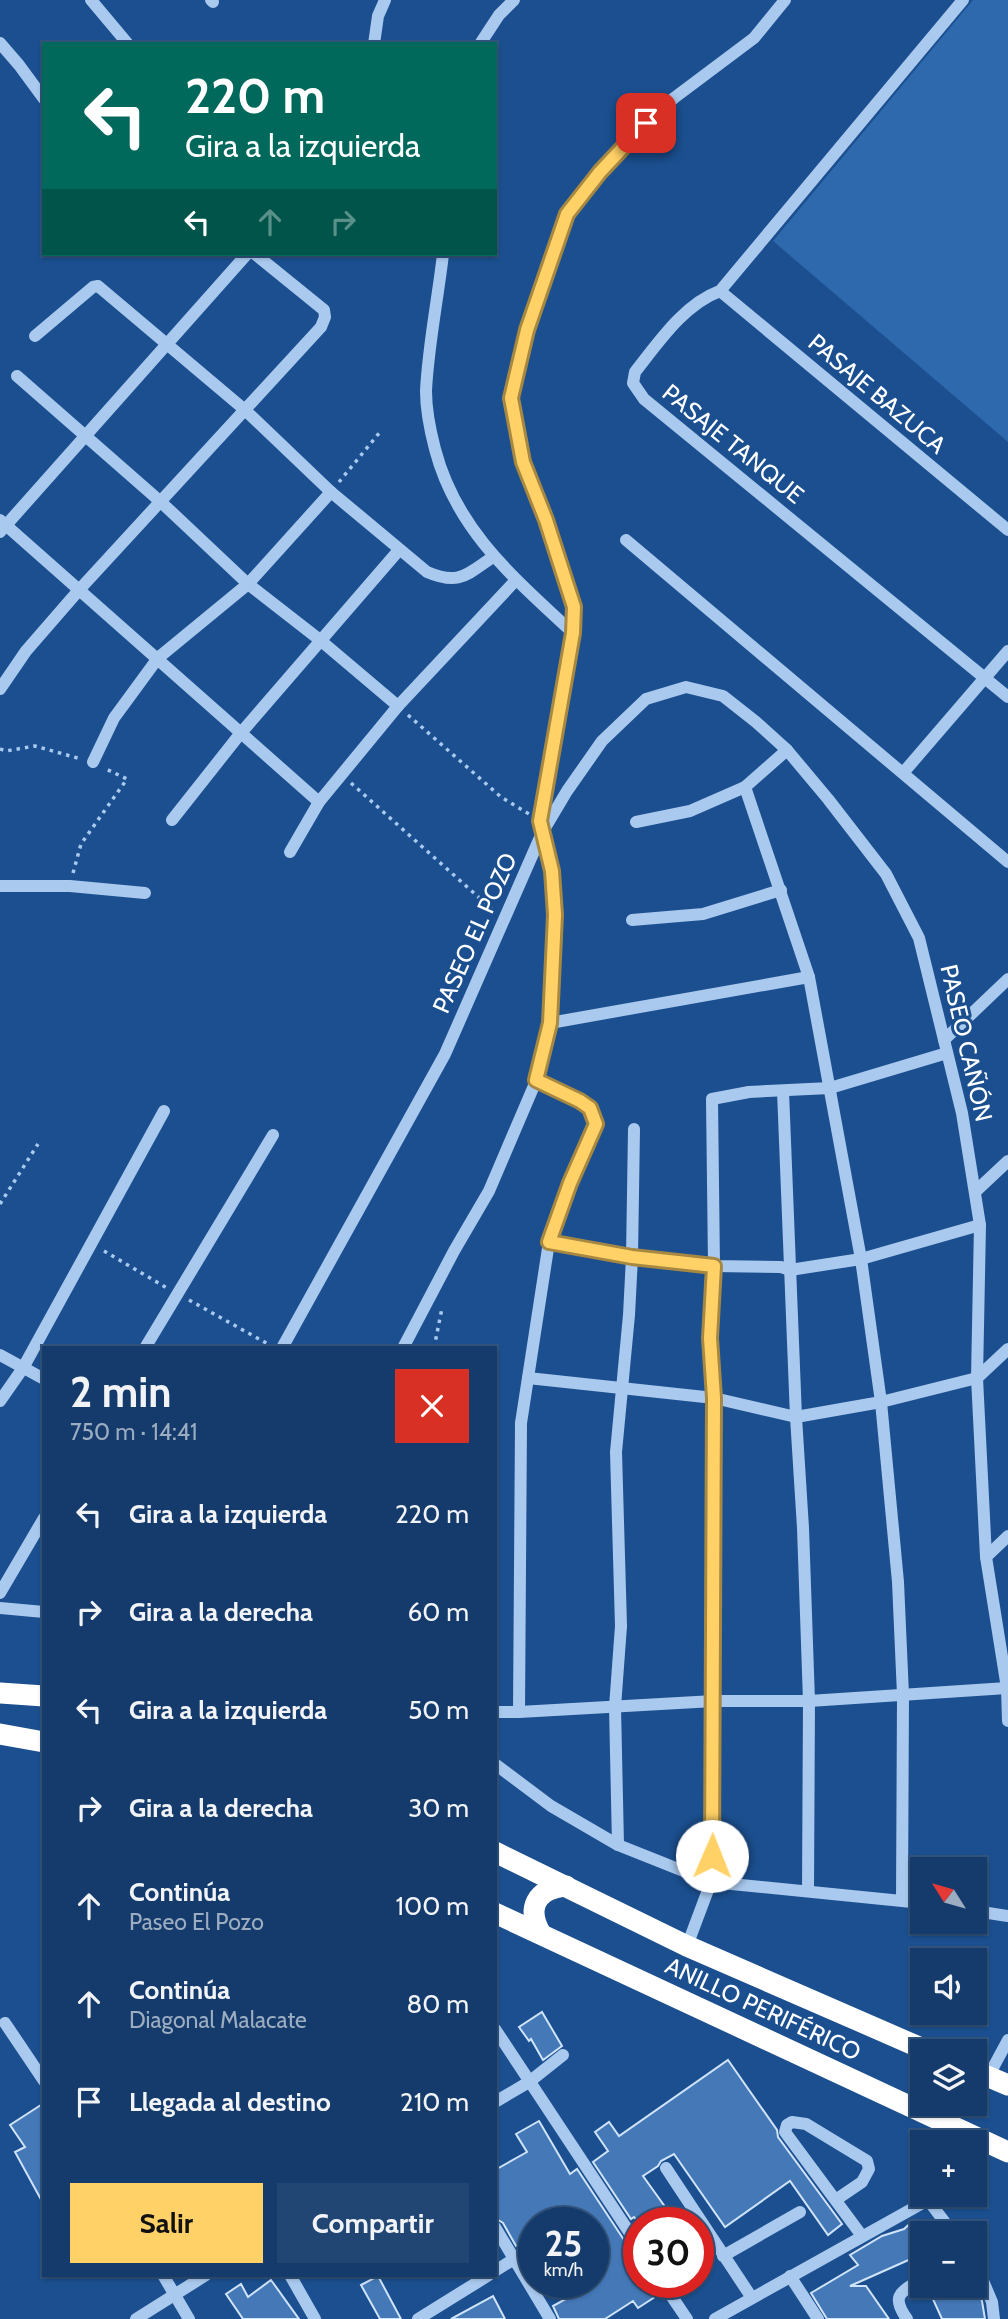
<!DOCTYPE html>
<html lang="es">
<meta charset="utf-8">
<style>
body{margin:0;font-family:Cabin,sans-serif;background:#214673;color:#f1f3f6;height:100vh;display:flex;flex-direction:column;font-size:26px;white-space:nowrap}
*{box-sizing:border-box;margin:0}
p{font-size:23px;color:#9dadc1}
.icon{flex:none;width:38px;height:38px;fill:none;stroke:currentColor;stroke-width:2;stroke-linecap:round;stroke-linejoin:round}
.map{position:relative;flex:1;overflow:hidden}
.panel{position:absolute;left:42px;top:1346px;width:455px;height:931px;display:flex;flex-direction:column;background:#143b6b;border-radius:0px;box-shadow:0 2px 5px #0004,0 0 0 2px #33557e}
.panel>*{flex:none}
.top-card{position:absolute;left:42px;top:42px;width:455px;height:214px;border-radius:0px;box-shadow:0 2px 5px #0004,0 0 0 2px #33557e;background:#00695c;color:#fff;overflow:hidden}
.needle{width:46px;rotate:307deg}
.fabs{position:absolute;left:910px;top:1857px;display:grid;gap:14px}
.fabs a{display:grid;place-items:center;width:77px;height:77px;border-radius:0px;background:#143b6b;box-shadow:0 2px 5px #0004,0 0 0 2px #33557e;font-size:35px}
.speed{position:absolute;left:518px;top:2207px;display:flex;gap:14px;font-size:35px;font-weight:700;text-align:center}
.speed>*{display:grid;place-content:center;width:91px;height:91px;border-radius:50%;background:#143b6b;box-shadow:0 2px 5px #0004,0 0 0 2px #33557e;line-height:1}
.speed small{font-size:18px;font-weight:400}
.speed .limit{border:10px solid #d22;background:#fff;color:#111}
.pin{position:absolute;display:grid;place-items:center;width:60px;height:60px;color:#fff;margin:-30px;border-radius:14px;box-shadow:0 4px 10px #0006}
.me{position:absolute;width:77px;margin:-38px;rotate:1deg;stroke-linejoin:round;filter:drop-shadow(0 0 5px #0008)}
.turn{display:flex;align-items:center;gap:24px;height:147px;padding:0 28px;font-size:32px}
.turn .icon{width:91px;height:91px;stroke-width:2.5}
.turn b{display:block;font-size:49px;line-height:60px}
.lanes{display:flex;align-items:center;height:66px;padding:0 28px;background:#0003;justify-content:center;gap:35px;direction:ltr}
.lanes .off{opacity:.35}
.round{display:grid;place-items:center;flex:none;width:74px;height:74px;border-radius:0px;background:#214673}
.summary{display:flex;align-items:center;justify-content:space-between;height:119px;padding:0 28px}
h1{font-size:42px;font-weight:700;line-height:52px}
.cta{display:flex;gap:14px;margin-top:auto;padding:14px 28px}
.cta a{flex:1;height:80px;border-radius:0px;background:#ffd166;color:#111;font-size:28px;font-weight:700;line-height:80px;text-align:center}
.cta a+a{background:#214673;color:#f1f3f6}
ul{padding:0;list-style:none}
li{display:flex;align-items:center;gap:21px;height:98px;padding:0 28px}
li div{flex:1}
li b{display:block;font-size:26px}
li em{font-style:normal}
.map>svg:first-child{display:block}
</style>
<div class="map">
<svg width="1008" height="2319" viewBox="0 0 1008 2319">
<rect width="100%" height="100%" fill="#1b4f8f"/>
<path fill="#2e69ad" d="M973,0h35v442l-235,-201z"/>
<g fill="#4478b7" stroke="#cfe3fa" stroke-width="2">
<path d="M542,2012l20,34 -19,14 -12,-21 -2,2 -10,-14z"/>
<path d="M728,2060l49,70 1,7 64,87 -14,11 -38,-54 -65,46 -51,-73 -13,7 -3,5 -15,10 33,46h-38l-4,-5 -3,2 -38,-57 15,-11 -13,-19 14,-10 10,14z"/>
<path d="M44,2103v102l-29,-53 10,-5 -15,-22z"/>
<path d="M539,2121l31,53 7,-5 51,77 11,18v18h11l8,13 -20,13 -5,-7 -28,18h-46l-6,-13 40,-22v-62h-59v14l-18,10 -13,-23 -8,-5v-48l32,-18 -11,-18z"/>
<path d="M914,2220l8,4v30l-72,32h16l23,33h-62l-16,-26 47,-28 -8,-10 32,-19 22,-7z"/>
<path d="M378,2276l23,43h-21l-19,-34z"/>
<path d="M271,2280l28,39h-56l-17,-25 15,-10 7,13z"/>
<path d="M927,2286h48l7,15 3,18h-43z"/>
<path d="M493,2296l12,23h-54z"/>
</g>
<g fill="none" stroke-linecap="round" stroke-linejoin="round">
<g stroke="#a9c9ee" stroke-width="3.5" stroke-dasharray="3.5 5" stroke-linecap="butt">
<path d="M339,482l41,-50"/>
<path d="M408,715l93,82 28,17"/>
<path d="M0,749l6,2 29,-5 46,13"/>
<path d="M351,783l143,128"/>
<path d="M73,873l8,-29 46,-65 -23,-11"/>
<path d="M0,1204l38,-60"/>
<path d="M104,1251l63,37"/>
<path d="M189,1300l79,44"/>
<path d="M434,1348l8,-40"/>
</g>
<g stroke="#a9c9ee" stroke-width="12">
<path d="M91,0l37,44"/>
<path d="M211,0l2,2"/>
<path d="M963,0l-243,291c-36,13 -62,52 -85,81l-2,11 11,16 364,298"/>
<path d="M0,43l19,22 25,34"/>
<path d="M374,44l4,-28 7,-16"/>
<path d="M480,44l19,-29 15,-15"/>
<path d="M720,291l288,239"/>
<path d="M35,336l58,-49 5,-1 147,124 86,82 96,80c33,14 40,2 66,-15"/>
<path d="M17,376l145,127 86,81 72,56 78,66"/>
<path d="M0,520l319,282"/>
<path d="M0,532l247,-278"/>
<path d="M626,540l382,322"/>
<path d="M573,633l1,-26 -28,-87 -23,-58 -12,-64 16,-68 40,-116 33,-42 46,-49 28,-25 80,-60 31,-38"/>
<path d="M0,689l26,-38 53,-61 242,-263 4,-10 -1,-7 -69,-56"/>
<path d="M93,762l21,-44 44,-60 90,-74 83,-92"/>
<path d="M903,773l105,-122"/>
<path d="M745,787l42,-37"/>
<path d="M172,820l68,-86 159,-184"/>
<path d="M636,822l54,-11 55,-24 64,190 52,282 20,143 17,180 5,113 -1,205"/>
<path d="M290,852l29,-50 79,-96 118,-126"/>
<path d="M0,886h70l75,7"/>
<path d="M632,920l71,-6 78,-24"/>
<path d="M550,1023l259,-46"/>
<path d="M944,1040l64,-61"/>
<path d="M783,1091l13,326 7,111 6,173 -1,190"/>
<path d="M976,1191l32,-30"/>
<path d="M549,1242l83,15 82,9 67,1 9,3 71,-11 119,-34"/>
<path d="M145,1348l128,-213"/>
<path d="M282,1348l163,-294 97,-221 25,-42 35,-50 44,-42 40,-12 37,9 33,26 31,28 41,49 58,75 33,64 43,175 18,112 -3,153 9,179 21,131 1,33"/>
<path d="M403,1348l51,-97 35,-60 47,-110 14,-58 5,-108 -3,-44 -12,-50 33,-188c-59,-55 -117,-103 -138,-184 -5,-19 -9,-38 -9,-58 2,-44 12,-93 17,-137"/>
<path d="M0,1355l44,24"/>
<path d="M528,1378l186,20 82,19 85,-15 96,-24 31,-29"/>
<path d="M0,1401l23,-33 141,-257"/>
<path d="M986,1557l22,-21"/>
<path d="M0,1593l44,-75"/>
<path d="M0,1608l44,4"/>
<path d="M495,1712h24l195,-11h95l198,-13"/>
<path d="M519,1712l2,-289 28,-181 21,-59 26,-60 -6,-15 -54,-27"/>
<path d="M495,1764l56,42 67,39 93,37 211,21"/>
<path d="M618,1845l-3,-138 6,-81 -5,-174 13,-137 3,-58 2,-128"/>
<path d="M975,1911l33,5"/>
<path d="M687,1946l24,-64 3,-181v-303l-4,-60 4,-72 -2,-167 37,-7 81,-4 117,-35"/>
<path d="M5,2023l39,58"/>
<path d="M495,2029l144,218"/>
<path d="M988,2077l20,-37"/>
<path d="M495,2102l34,-20 34,-27"/>
<path d="M666,2168l86,130"/>
<path d="M837,2199l25,-17 7,-13 -2,-8 -61,-37 -14,-2 -5,3 -2,7 77,104"/>
<path d="M928,2200l25,33"/>
<path d="M495,2227l55,92"/>
<path d="M723,2256l77,-44"/>
<path d="M975,2262l17,40 2,17"/>
<path d="M495,2271l19,-12"/>
<path d="M163,2275l26,44"/>
<path d="M290,2275l25,44"/>
<path d="M790,2276l28,43"/>
<path d="M662,2282l25,37"/>
<path d="M136,2319l70,-44"/>
<path d="M418,2319l71,-44"/>
<path d="M715,2319l213,-119"/>
<path d="M907,2319c-17,-24 -6,-27 15,-40"/>
</g>
<g stroke="#fff" stroke-width="21">
<path d="M0,1693l44,3"/>
<path d="M0,1734l44,8"/>
<path d="M495,1852l192,94 241,105"/>
<path d="M495,1913l513,239"/>
<path d="M541,1934c-15,-26 -5,-45 25,-48"/>
<path d="M975,2071l33,14"/>
</g>
</g>
<g fill="none" stroke-linecap="round" stroke-linejoin="round">
<g stroke="#a68842" stroke-width="18">
<path id="route" d="M646,123l-46,49 -33,42 -40,116 -16,68 12,64 23,58 28,87 -1,26 -33,188 12,50 3,44 -5,108 -14,57 44,21 10,7 6,16 -26,59 -21,59 83,15 82,9 -4,72 4,60 -2,458"/>
</g>
<use href="#route" stroke="#ffd166" stroke-width="12"/>
</g>
<g text-anchor="middle" stroke-width="6" stroke-linejoin="round" paint-order="stroke">
<g font-size="24" fill="#fff" stroke="#1b4f8f">
<text transform="translate(877 394) rotate(40)" y="8">PASAJE BAZUCA</text>
<text transform="translate(733 444) rotate(39)" y="8">PASAJE TANQUE</text>
<text transform="translate(475 933) rotate(-66)" y="8">PASEO EL POZO</text>
<text transform="translate(966 1043) rotate(77)" y="8">PASEO CAÑÓN</text>
<text transform="translate(763 2009) rotate(25)" y="8">ANILLO PERIFÉRICO</text>
</g>
</g>
</svg>
<div class="fabs">
<a><svg class="needle" viewBox="-14 -14 28 28"><path d="M0-13l5 13h-10z" fill="#e53935"/><path d="M0 13l5-13h-10z" fill="#9dadc1"/></svg></a>
<a><svg class="icon" aria-label="sound" viewBox="0 0 24 24"><path d="M4 9h4l5-4v14l-5-4H4zM17 9q2 3 0 6"/></svg></a>
<a><svg class="icon" aria-label="layers" viewBox="0 0 24 24"><path d="M12 4l9 5-9 5-9-5zM3 14l9 5 9-5"/></svg></a>
<a>+</a>
<a>−</a>
</div>
<div class="speed"><div>25<small>km/h</small></div><div class="limit">30</div></div>
<div class="pin" style="left:646px;top:123px;background:#d93025"><svg class="icon" aria-label="arrive" viewBox="0 0 24 24"><path d="M6 21V4h12l-3 4 3 4H6"/></svg></div>
<svg class="me" style="left:712px;top:1856px" viewBox="-20 -20 40 40"><circle r="19" fill="#fff"/><path d="M0-13L10 11 0 6-10 11z" fill="#ffd166"/></svg>
<div class="top-card">
<div class="turn"><svg class="icon" aria-label="left" viewBox="0 0 24 24"><path d="M17 20v-9H6M10 6l-5 5 5 5"/></svg><div><b>220 m</b>Gira a la izquierda</div></div>
<div class="lanes"><svg class="icon" aria-label="left" viewBox="0 0 24 24"><path d="M17 20v-9H6M10 6l-5 5 5 5"/></svg><svg class="icon off" aria-label="ahead" viewBox="0 0 24 24"><path d="M12 20V5M6 11l6-6 6 6"/></svg><svg class="icon off" aria-label="right" viewBox="0 0 24 24"><path d="M7 20v-9h11M14 6l5 5-5 5"/></svg></div>
</div>
<section class="panel">
<div class="summary"><div><h1>2 min</h1><p>750 m · 14:41</p></div><a class="round" style="background:#d93025;color:#fff"><svg class="icon" aria-label="close" viewBox="0 0 24 24"><path d="M6 6l12 12M18 6L6 18"/></svg></a></div>
<ul>
<li><svg class="icon" aria-label="left" viewBox="0 0 24 24"><path d="M17 20v-9H6M10 6l-5 5 5 5"/></svg><div><b>Gira a la izquierda</b></div><em>220 m</em></li>
<li><svg class="icon" aria-label="right" viewBox="0 0 24 24"><path d="M7 20v-9h11M14 6l5 5-5 5"/></svg><div><b>Gira a la derecha</b></div><em>60 m</em></li>
<li><svg class="icon" aria-label="left" viewBox="0 0 24 24"><path d="M17 20v-9H6M10 6l-5 5 5 5"/></svg><div><b>Gira a la izquierda</b></div><em>50 m</em></li>
<li><svg class="icon" aria-label="right" viewBox="0 0 24 24"><path d="M7 20v-9h11M14 6l5 5-5 5"/></svg><div><b>Gira a la derecha</b></div><em>30 m</em></li>
<li><svg class="icon" aria-label="ahead" viewBox="0 0 24 24"><path d="M12 20V5M6 11l6-6 6 6"/></svg><div><b>Continúa</b><p>Paseo El Pozo</p></div><em>100 m</em></li>
<li><svg class="icon" aria-label="ahead" viewBox="0 0 24 24"><path d="M12 20V5M6 11l6-6 6 6"/></svg><div><b>Continúa</b><p>Diagonal Malacate</p></div><em>80 m</em></li>
<li><svg class="icon" aria-label="arrive" viewBox="0 0 24 24"><path d="M6 21V4h12l-3 4 3 4H6"/></svg><div><b>Llegada al destino</b></div><em>210 m</em></li>
</ul>
<div class="cta"><a>Salir</a><a>Compartir</a></div>
</section>
</div>
